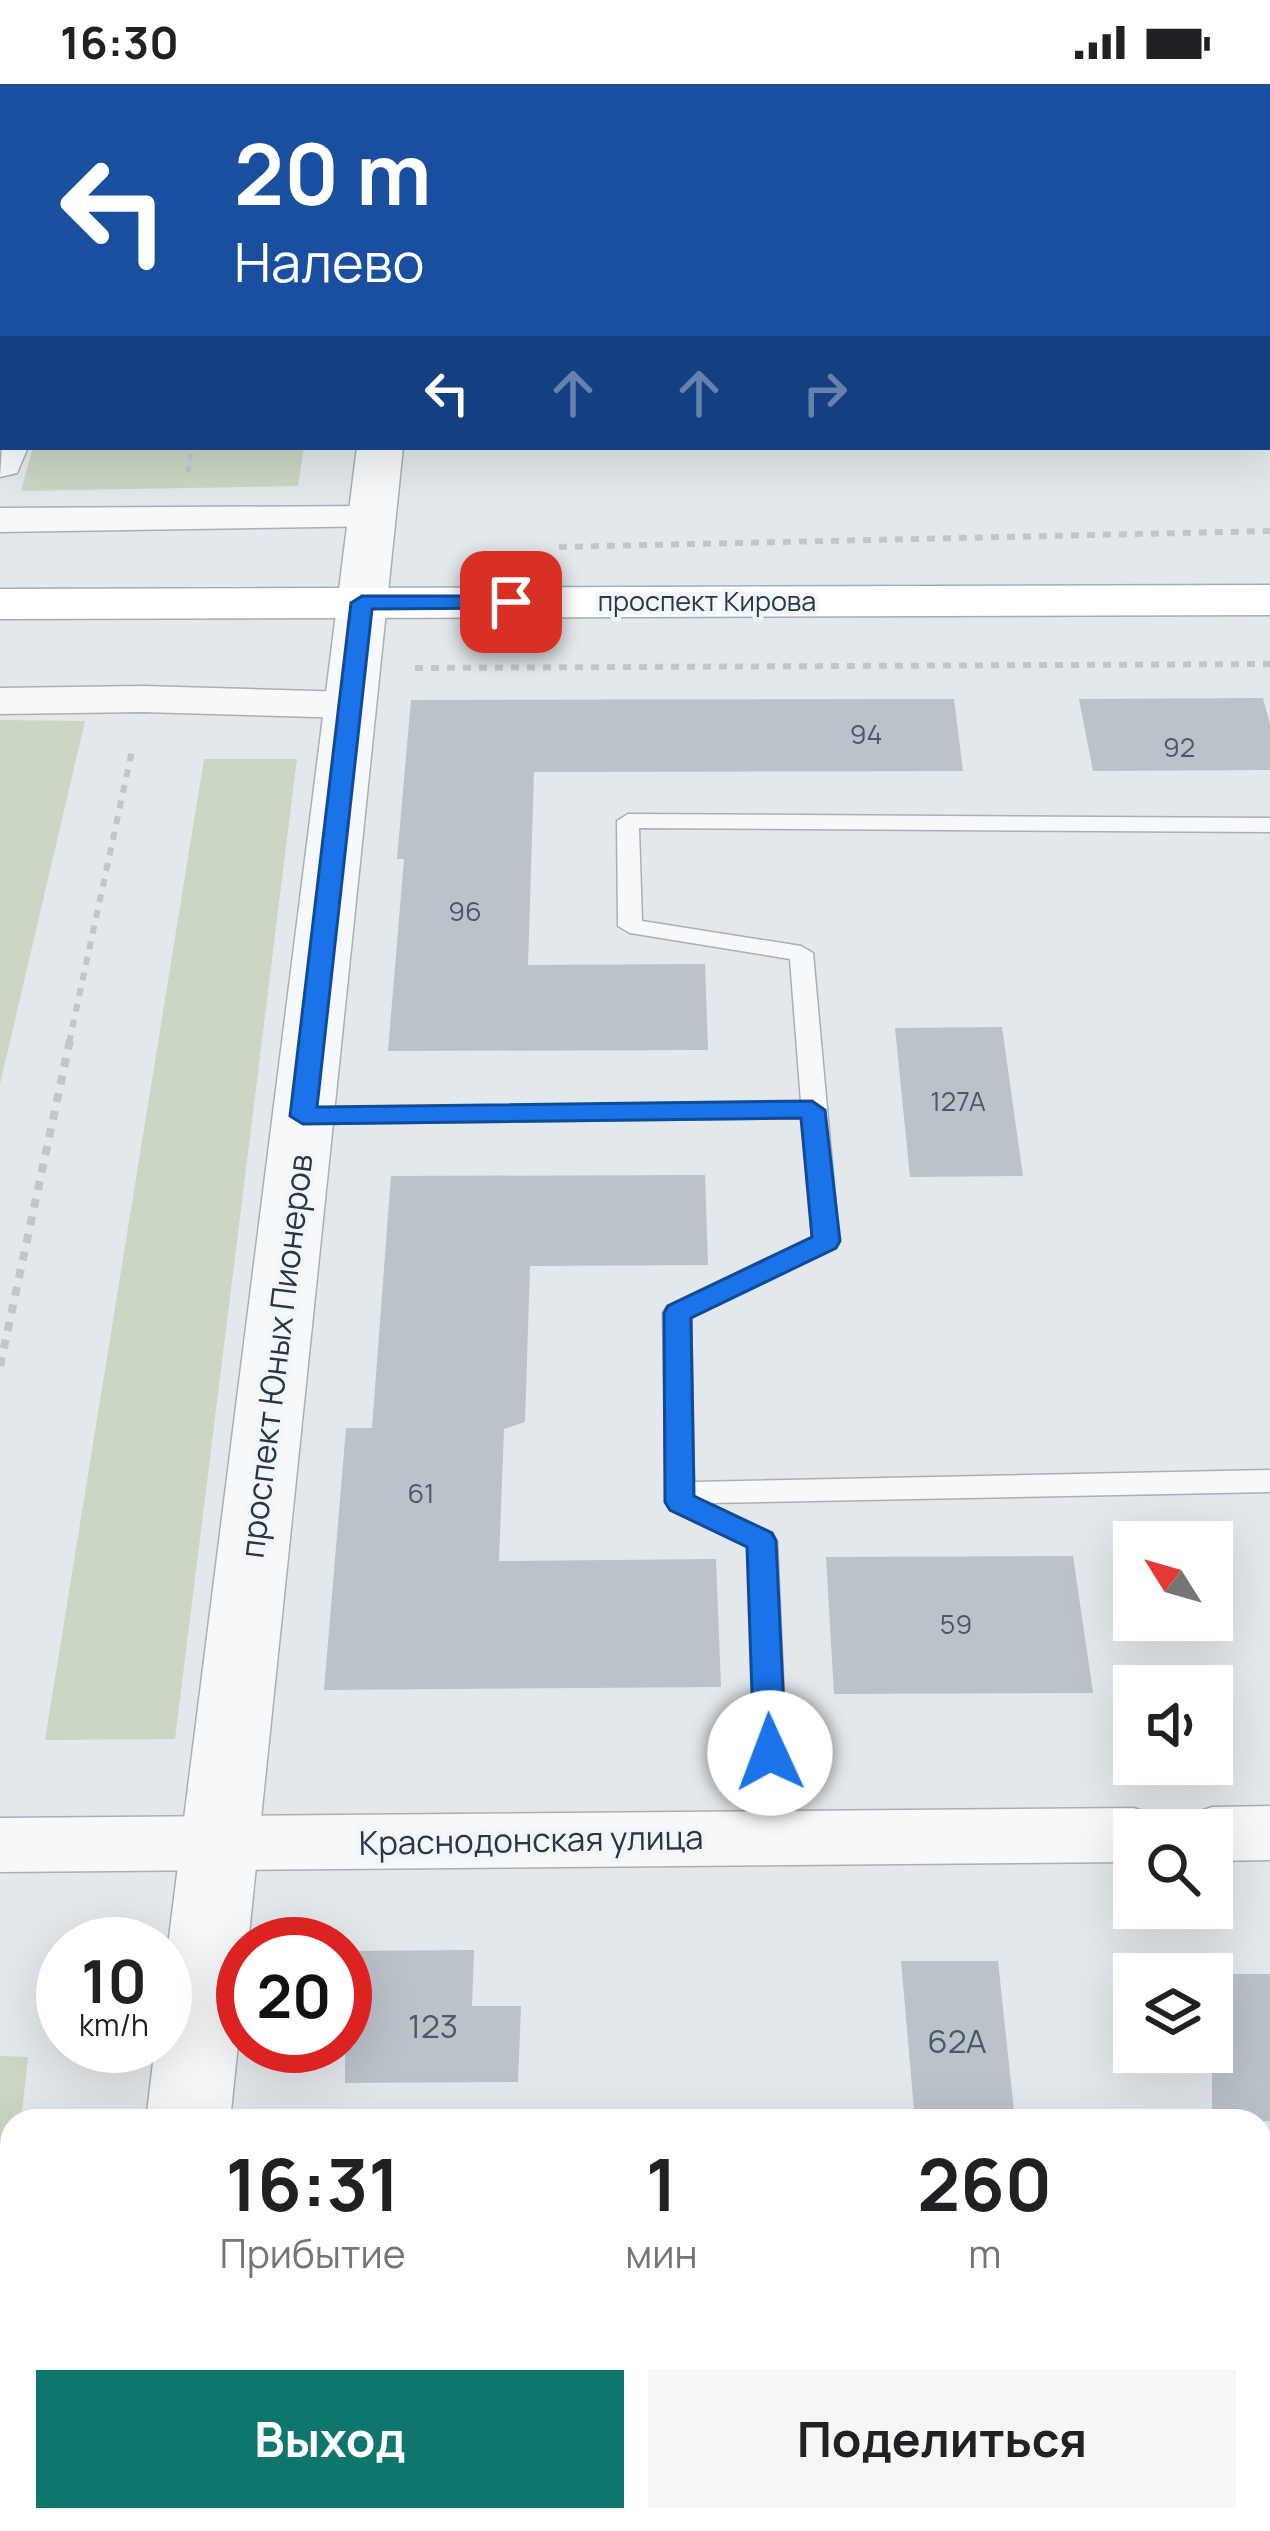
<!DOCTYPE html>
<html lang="ru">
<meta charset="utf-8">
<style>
body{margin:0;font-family:Manrope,sans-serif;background:#f6f6f6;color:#202124;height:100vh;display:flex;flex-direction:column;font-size:45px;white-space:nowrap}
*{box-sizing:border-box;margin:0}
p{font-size:39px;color:#757577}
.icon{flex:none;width:66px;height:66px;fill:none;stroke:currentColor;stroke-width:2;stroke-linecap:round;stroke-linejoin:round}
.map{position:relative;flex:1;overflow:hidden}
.details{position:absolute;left:0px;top:2025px;width:1272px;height:423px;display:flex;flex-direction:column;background:#fff;border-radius:36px 36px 0 0;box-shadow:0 12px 48px #0002}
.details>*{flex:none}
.banner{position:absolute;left:0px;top:0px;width:1272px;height:366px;box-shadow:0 12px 48px #0002;background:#1a4fa0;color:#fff;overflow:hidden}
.needle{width:78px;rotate:307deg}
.fabs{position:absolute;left:1113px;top:1437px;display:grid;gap:24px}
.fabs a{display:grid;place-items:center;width:120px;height:120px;border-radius:0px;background:#fff;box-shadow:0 12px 48px #0002;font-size:60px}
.speed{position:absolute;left:36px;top:1833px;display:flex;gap:24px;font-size:60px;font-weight:700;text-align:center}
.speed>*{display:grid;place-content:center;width:156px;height:156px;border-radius:50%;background:#fff;box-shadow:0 12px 48px #0002;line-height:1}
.speed small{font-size:30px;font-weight:400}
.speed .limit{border:18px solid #d22;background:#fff;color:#111}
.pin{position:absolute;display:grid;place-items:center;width:102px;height:102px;color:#fff;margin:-51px;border-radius:24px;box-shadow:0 6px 18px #0006}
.me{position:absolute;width:132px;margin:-66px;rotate:358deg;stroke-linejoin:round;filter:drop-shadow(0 0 9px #0008)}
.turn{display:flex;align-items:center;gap:42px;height:252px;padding:0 36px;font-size:54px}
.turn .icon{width:156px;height:156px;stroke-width:2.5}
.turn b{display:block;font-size:84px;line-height:102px}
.lanes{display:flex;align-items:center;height:114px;padding:0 36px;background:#0003;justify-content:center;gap:60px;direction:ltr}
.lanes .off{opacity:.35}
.eta{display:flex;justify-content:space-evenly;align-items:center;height:204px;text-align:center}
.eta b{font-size:72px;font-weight:700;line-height:84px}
.action{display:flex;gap:24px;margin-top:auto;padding:24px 36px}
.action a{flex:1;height:138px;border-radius:0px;background:#0f766e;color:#fff;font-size:48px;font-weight:700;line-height:138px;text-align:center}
.action a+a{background:#f6f6f6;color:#202124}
.status{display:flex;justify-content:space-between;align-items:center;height:84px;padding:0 60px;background:#fff;direction:ltr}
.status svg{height:33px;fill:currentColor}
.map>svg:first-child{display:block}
</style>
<div class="status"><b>16:30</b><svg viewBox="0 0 49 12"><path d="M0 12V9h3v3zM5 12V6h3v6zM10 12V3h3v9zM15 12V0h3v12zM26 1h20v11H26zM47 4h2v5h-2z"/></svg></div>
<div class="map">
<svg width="1270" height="2447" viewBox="0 0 1270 2447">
<rect width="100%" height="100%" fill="#e3e8ec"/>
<g fill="#cbd6c4">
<path d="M33,363h271l-6,39 -277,5z"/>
<path d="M0,636l85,1 -85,363z"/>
<path d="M204,675h93l-122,980 -130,1z"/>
<path d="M0,1972l28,1 -7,64h-9v94l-12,119z"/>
</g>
<g fill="#bac2ca">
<path d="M1263,614l7,27v45l-177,1 -14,-72z"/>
<path d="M954,615l9,72 -429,1 -6,193 177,-1 3,86 -320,1 16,-192h-7l14,-159z"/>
<path d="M1002,943l21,149 -113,1 -15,-149z"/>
<path d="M705,1091l3,90 -178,1 -5,156 -21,7 -5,132 217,-2 5,128 -397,3 22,-262h26l19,-252z"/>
<path d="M1073,1472l20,137 -259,1 -8,-137z"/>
<path d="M474,1866l-2,56h49l-3,76 -173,1v-132z"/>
<path d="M901,1877h97l17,160h-100z"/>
<rect x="1212" y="1890" width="58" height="147"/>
</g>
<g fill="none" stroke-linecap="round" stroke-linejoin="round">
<g stroke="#a7afb7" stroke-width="3">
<g id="service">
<rect x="0" y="37" width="3" height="10"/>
<path d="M628,730l642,4v14l-631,-4 3,93 159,25 12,7 26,288 -4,6 -144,71 3,164 576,-12v22l-561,11 63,30 5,8 13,297 -5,9 -11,4 -11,-4 -5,-9 -10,-291 -78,-37 -4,-8 -3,-189 4,-7 145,-69 -9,-119 -500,6 -13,-8 13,-8 498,-6 -11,-143 -160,-26 -12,-7 -1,-105z"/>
</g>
</g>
<g stroke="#a7afb7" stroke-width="3">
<g id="minor">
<path d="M372,422l14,4 6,8 -6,8 -386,6v-24z"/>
<path d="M143,602l207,6 15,4 6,9 -6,9 -15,4 -207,-6 -143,2v-26z"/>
<path d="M1270,1722v54l-58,1v-31h-30l7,-15 23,-8z"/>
<path d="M1134,1724l23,8 6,14h-29v32l-1134,10v-54z"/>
</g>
</g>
<g stroke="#a7afb7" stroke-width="3">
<g id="tertiary">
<rect x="90" y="0" width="38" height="3"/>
<path d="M3,349v14h25l-11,26 -17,4z"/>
<path d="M357,363h46l-155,1497h-5v52l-13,125h-84l9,-75h10v-77z"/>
<path d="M95,2436h94l-1,11h-94z"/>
</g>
</g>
<g stroke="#a1aeb8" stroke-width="3">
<path id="primary" d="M1270,501v30l-1270,4v-30z"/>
</g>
<g stroke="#c1c6cb" stroke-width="4.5" stroke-dasharray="6 6" stroke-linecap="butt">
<path d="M0,148l3,-10"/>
<path d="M188,388l4,-25"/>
</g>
<g stroke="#c1c6cb" stroke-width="6" stroke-dasharray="8 8" stroke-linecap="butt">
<path d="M559,463l711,-16"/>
<path d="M415,584l855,-4"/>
<path d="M69,959l64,-297"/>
</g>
<path stroke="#c1c6cb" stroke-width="8" stroke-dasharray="9 9" stroke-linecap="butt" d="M0,1282l70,-326"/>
<use href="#service" fill="#f6f8fa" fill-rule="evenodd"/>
<use href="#minor" fill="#f6f8fa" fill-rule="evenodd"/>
<use href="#tertiary" fill="#f6f8fa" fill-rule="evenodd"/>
<use href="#primary" fill="#fff" fill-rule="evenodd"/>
</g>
<path fill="#1a73e8" stroke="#114b97" stroke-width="3" d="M362,512h149l10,6 -10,6 -139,1 -55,498 495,-6 13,9 15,131 -4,7 -145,70 3,178 78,37 4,8 10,212 -5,9 -11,4 -11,-4 -5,-9 -7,-206 -77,-37 -5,-8 -1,-189 4,-7 144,-69 -11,-119 -498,6 -13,-8 61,-513z"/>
<g text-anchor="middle" stroke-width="9" stroke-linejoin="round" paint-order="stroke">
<g font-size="27" fill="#293745" stroke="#f3f6f9">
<text x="707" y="527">проспект Кирова</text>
</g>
<g font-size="27" fill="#4d5a66">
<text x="866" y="660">94</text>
<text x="1179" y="673">92</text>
<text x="465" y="837">96</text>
<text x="958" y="1027">127А</text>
<text x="421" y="1419">61</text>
<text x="956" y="1550">59</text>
</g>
<g font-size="33" fill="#293745" stroke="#f3f6f9">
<text transform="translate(276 1272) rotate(-83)" y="12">проспект Юных Пионеров</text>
<text transform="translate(531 1756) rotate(-1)" y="12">Краснодонская улица</text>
</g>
<g font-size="33" fill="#4d5a66">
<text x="433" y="1954">123</text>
<text x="957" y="1969">62А</text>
</g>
</g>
</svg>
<div class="fabs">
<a><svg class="needle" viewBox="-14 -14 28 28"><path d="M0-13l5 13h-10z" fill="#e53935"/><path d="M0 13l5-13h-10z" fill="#757577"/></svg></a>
<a><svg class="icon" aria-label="sound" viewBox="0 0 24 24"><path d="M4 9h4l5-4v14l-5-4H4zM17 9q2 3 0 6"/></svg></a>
<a><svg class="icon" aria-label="search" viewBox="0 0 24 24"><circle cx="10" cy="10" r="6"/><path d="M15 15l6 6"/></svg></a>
<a><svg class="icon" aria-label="layers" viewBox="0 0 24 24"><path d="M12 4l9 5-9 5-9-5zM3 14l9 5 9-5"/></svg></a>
</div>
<div class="speed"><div>10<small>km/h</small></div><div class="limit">20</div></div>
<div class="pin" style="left:511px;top:518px;background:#d93025"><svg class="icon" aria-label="arrive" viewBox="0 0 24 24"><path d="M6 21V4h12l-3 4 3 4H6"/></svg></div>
<svg class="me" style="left:770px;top:1669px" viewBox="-20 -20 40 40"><circle r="19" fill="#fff"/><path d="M0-13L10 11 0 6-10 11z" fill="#1a73e8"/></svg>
<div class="banner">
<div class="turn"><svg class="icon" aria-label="left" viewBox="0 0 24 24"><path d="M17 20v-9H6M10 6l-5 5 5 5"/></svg><div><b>20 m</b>Налево</div></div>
<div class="lanes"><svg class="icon" aria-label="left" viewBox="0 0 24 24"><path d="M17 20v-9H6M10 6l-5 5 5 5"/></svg><svg class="icon off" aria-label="ahead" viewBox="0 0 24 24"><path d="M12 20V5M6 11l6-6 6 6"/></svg><svg class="icon off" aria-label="ahead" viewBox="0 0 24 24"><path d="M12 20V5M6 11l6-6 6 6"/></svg><svg class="icon off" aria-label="right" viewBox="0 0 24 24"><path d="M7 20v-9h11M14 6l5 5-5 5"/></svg></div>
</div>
<section class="details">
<div class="eta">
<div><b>16:31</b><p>Прибытие</p></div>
<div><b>1</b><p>мин</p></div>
<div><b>260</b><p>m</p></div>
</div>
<div class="action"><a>Выход</a><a>Поделиться</a></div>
</section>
</div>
